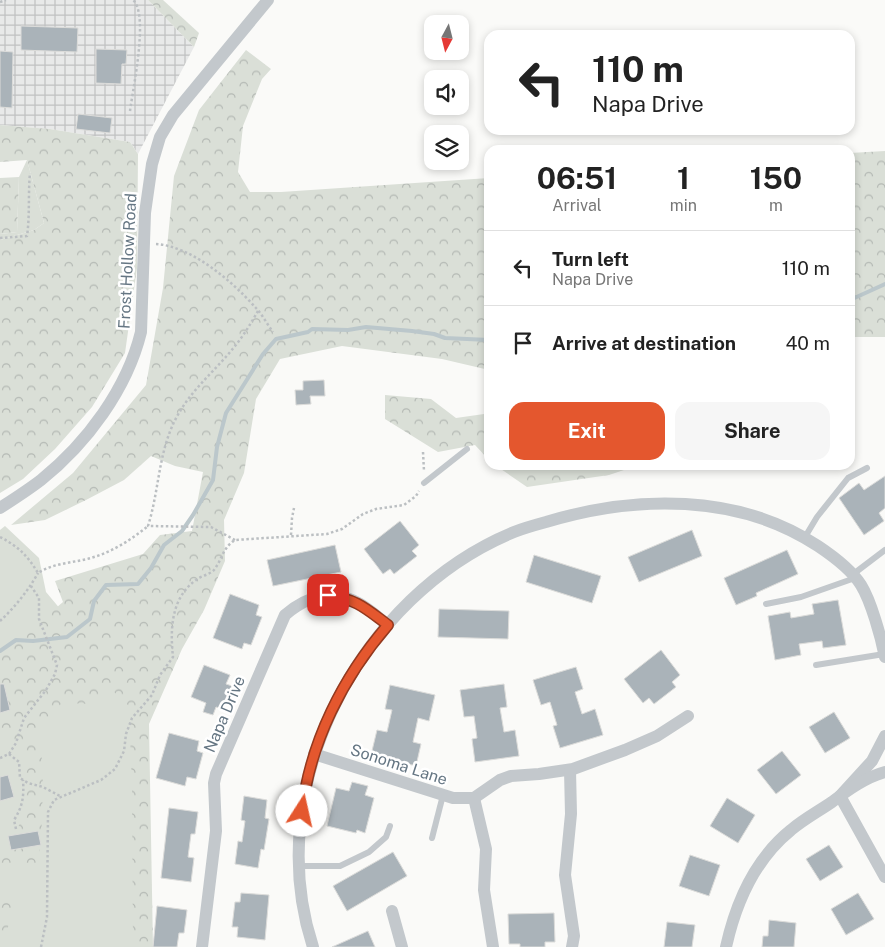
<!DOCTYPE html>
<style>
body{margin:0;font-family:"Public Sans",sans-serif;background:#f6f6f6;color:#222;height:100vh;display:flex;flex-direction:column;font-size:19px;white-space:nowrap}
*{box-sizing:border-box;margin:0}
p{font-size:16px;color:#767676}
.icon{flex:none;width:28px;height:28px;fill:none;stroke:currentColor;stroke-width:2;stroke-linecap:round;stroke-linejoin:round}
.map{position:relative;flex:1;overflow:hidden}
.panel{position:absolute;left:484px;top:145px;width:371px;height:325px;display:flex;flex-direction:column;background:#fff;border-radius:15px;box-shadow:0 2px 8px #0003}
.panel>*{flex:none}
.banner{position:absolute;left:484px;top:30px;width:371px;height:105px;border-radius:15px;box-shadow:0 2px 8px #0003;background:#fff;color:#222;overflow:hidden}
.needle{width:32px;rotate:187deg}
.buttons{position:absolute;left:424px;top:15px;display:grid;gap:10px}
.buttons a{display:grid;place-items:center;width:45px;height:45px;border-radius:10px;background:#fff;box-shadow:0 2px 8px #0003;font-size:25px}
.pin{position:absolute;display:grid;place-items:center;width:42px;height:42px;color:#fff;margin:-21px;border-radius:10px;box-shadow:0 2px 8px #0006}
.me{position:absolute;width:55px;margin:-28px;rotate:10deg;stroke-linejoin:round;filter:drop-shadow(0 0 4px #0008)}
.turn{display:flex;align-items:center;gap:18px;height:105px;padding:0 25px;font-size:22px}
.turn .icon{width:65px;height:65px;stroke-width:2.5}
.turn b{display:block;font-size:35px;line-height:42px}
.eta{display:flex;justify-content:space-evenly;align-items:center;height:85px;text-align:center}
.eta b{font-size:30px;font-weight:700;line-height:35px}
.button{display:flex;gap:10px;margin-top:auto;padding:10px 25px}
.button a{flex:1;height:58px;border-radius:15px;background:#e4572e;color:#fff;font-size:20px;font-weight:700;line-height:58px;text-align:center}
.button a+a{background:#f6f6f6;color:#222}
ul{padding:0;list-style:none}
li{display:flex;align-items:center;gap:15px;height:75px;padding:0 25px;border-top:1px solid #e0e0e0}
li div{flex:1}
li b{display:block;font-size:19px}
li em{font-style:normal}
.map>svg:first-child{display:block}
</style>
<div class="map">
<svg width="885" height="947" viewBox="0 0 885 947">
<defs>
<pattern id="industrial-grid" width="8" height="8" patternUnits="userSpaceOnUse" patternTransform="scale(1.25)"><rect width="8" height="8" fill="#e8e9e9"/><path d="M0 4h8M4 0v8" fill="none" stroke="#c0c1c2"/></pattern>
<pattern id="forest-crowns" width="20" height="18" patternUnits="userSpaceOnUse" patternTransform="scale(1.25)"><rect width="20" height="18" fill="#dadfd7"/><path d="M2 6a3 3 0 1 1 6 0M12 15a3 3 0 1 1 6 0" fill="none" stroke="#b4b9b4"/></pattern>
</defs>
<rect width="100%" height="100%" fill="#fafaf8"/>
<path fill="url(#industrial-grid)" d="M0,0h148l46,47 -56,107 -8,-12 -80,-13 -50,-4z"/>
<g fill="#dadfd7">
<path d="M27,160l17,63 -10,7 -34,10v-6l17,-2 2,-55z"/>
<path d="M5,526l34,32 7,34 96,115 1,240h-143v-417z"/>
</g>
<g fill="url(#forest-crowns)">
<path d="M148,0h15l36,33 -5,14z"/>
<path d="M246,50l25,19 -9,10 -19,47 -5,46 12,20h31l208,-14v192l-47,-11 -100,-13 -62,13 -24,40 -12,74 -20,47 1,41 -21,49 -22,39 -33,75 4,223h-20l-1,-160 -3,-81 -16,-15 -17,13 -34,-1 -25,25 6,38 -1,57 -4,43h-32l-6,6v-27l3,8 19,-33 5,-58 -24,-23 -3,-1v-93l30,-15 33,-28 -8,-21 88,-27 17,-19 32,-4 11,-59 -28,-6 -24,-10 -27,24 -38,20 -41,20 -34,5 62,-52 73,-88 17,-97 11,-112 25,-66z"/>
<path d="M0,125l50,4 80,13 8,12 -1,114 -12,85 -33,54 -37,42 -32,30 -23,14v-253l34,-10 10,-7 -17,-63 -27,2z"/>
<path d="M885,151v186h-35v-184z"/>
<path d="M19,177l-2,55 -17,2v-56z"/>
<path d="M385,395l46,4 25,19 28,-4 5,-4v50l-14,-15 -37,7 -53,-33z"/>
<path d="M495,465h144l-30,10 -82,12z"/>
<path d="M0,893l12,8 -7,46h-5z"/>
</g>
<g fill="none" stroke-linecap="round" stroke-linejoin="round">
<g stroke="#bbc7cb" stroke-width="4">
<path d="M850,300l35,-16"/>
<path d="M0,651l16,-11 17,1 34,-4 23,-18 4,-18 12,-16 32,-1 13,-16 13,-23 18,-14 11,-16 20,-35 4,-33 9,-34 37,-59 13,-15 32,-7 4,-3 36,1 18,-3 46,4 22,3 11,4 44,2"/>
</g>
</g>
<g fill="#aab3b9" stroke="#dcdcda">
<path d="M21,26l57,2 -1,24 -56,-2z"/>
<path d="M96,49l31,1 -1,14h-4l-1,20 -25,-1z"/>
<path d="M0,51l13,1 -1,56 -12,-1z"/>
<path d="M78,114l34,4 -2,15 -34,-4z"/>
<path d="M324,380l1,16h-15l1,8 -15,1 -1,-15h8v-9z"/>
<path d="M885,476v32l-6,5 5,8 -20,14 -25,-37 20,-15 5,7z"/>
<path d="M400,521l19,24 -7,6 5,5 -23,18 -4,-5 -7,5 -19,-25z"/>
<path d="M692,530l10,26 -63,26 -11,-25z"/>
<path d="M335,545l6,27 -68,14 -6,-26z"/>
<path d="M787,550l11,24 -42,19 1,3 -21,9 -12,-27z"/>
<path d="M534,555l67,21 -9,27 -66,-21z"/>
<path d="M230,594l29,11 -3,10 6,2 -11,28 -7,-2 -2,6 -29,-11z"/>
<path d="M838,600l8,45 -23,3 -1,-7 -23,3 2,11 -26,5 -7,-44 22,-4 1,6 23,-4 -2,-10z"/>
<path d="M439,609l70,2 -1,28 -70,-2z"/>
<path d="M661,650l19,25 -8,7 4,5 -22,17 -5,-6 -6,5 -19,-24z"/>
<path d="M204,665l26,10 -4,9 6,2 -9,23 -7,-2 -3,8 -10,-3 3,-9 -15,-6z"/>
<path d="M576,667l7,22 -8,3 7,22 13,-5 8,26 -43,13 -7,-22 4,-1 -7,-23 -9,3 -8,-25z"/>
<path d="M0,684h4l6,26 -10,3z"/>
<path d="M504,684l3,23 -7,1 4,24 11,-2 4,26 -44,6 -3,-23 5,-1 -3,-22 -10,1 -4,-27z"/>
<path d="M390,685l45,10 -6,26 -11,-3 -5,24 8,2 -5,22 -45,-11 6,-25 10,2 5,-22 -7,-1z"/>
<path d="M834,712l16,26 -25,15 -16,-26z"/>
<path d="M169,733l30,8 -2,10 6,2 -7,26 -9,-2 -2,9 -29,-8z"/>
<path d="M782,751l19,24 -25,19 -19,-24z"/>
<path d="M8,775l6,22 -14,4v-24z"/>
<path d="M352,782l16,4 -3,9 9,3 -9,35 -8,-3 -1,3 -29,-7 9,-38 13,3z"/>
<path d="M244,796l23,4 -2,18 4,1 -5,31 -3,-1 -3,19 -23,-4 3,-23 4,1 3,-21 -4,-1z"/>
<path d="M727,798l28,17 -17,28 -28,-17z"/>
<path d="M169,808l29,4 -3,22h-4l-3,23 6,1 -3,24 -30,-4z"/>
<path d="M38,831l3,14 -30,5 -3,-14z"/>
<path d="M829,845l14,22 -23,14 -14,-22z"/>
<path d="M393,852l14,24 -60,35 -14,-25z"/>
<path d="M690,855l30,10 -11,31 -30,-10z"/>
<path d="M241,893l28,2 -4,45 -28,-3 1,-10h-6l3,-25h5z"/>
<path d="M858,893l16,26 -28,16 -15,-26z"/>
<path d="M157,906l30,4 -3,23h-5l-2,14h-24z"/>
<path d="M554,913l1,29h-10v5h-25v-3h-11l-1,-30z"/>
<path d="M769,920l27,3 -2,24h-32l1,-11h5z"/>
<path d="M667,922l28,3 -3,22h-28z"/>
<path d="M368,931l7,16h-43z"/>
</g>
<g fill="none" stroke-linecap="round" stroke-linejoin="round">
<g stroke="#bbbfc2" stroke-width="2.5" stroke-dasharray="2.5 2.5" stroke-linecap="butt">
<path d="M0,2l6,-2"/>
<path d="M130,111c3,-23 19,-97 3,-111"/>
<path d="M0,238l27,-2c3,-21 1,-42 3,-63"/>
<path d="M156,244c35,2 76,37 99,63 7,7 12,17 18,25"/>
<path d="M423,452l1,19"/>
<path d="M291,535l1,-17 2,-10"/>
<path d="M0,537c19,10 27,18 38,36 17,-11 38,-10 56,-16 20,-6 38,-18 54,-31"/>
<path d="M235,540l-24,-13 -63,-1c12,-38 10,-78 31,-113 15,-26 38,-44 56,-67 9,-11 16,-23 23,-35"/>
<path d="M0,621c15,-14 28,-30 38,-48"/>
<path d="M9,754l10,8 1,16 8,5 15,4 17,9"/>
<path d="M0,758l9,-4 7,-11 8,-25 22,-28 9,-16 2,-9 -18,-46v-21l-8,-12"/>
<path d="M16,829l-2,-9c9,-14 10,-24 9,-40"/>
<path d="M41,947l6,-30 1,-105 6,-12 47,-20 14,-11 9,-18 2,-17 6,-16 20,-23 8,-20 13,-18c-3,-28 -2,-59 23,-77 5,-4 12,-5 17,-9 9,-10 9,-23 22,-31l92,-6 15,-5 21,-15 13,-5 28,-4 12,-9 3,-5"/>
</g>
<g stroke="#c3c8cc" stroke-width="6">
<path d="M424,483l43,-34"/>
<path d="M805,537l12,-20 31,-39 19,-10"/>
<path d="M852,575l33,-25"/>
<path d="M766,604l35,-7 54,-19"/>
<path d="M816,665l68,-11"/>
<path d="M432,838l11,-43"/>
<path d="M299,866h41l29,-14 17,-15 4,-11"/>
</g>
<g stroke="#c3c8cc" stroke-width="12">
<path d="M0,508c14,-9 28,-18 41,-28 46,-37 86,-91 100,-148l4,-119 7,-49 8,-27 13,-22 95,-115"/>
<path d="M885,736l-13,25 -32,35 45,81"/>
<path d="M314,754l139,44h21l26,-18 11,-4 28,-2 34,-5 52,-19 32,-14 31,-20"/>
<path d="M570,770l1,44 -6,61 9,61 -2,11"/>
<path d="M474,798l12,51 -2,41 9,57"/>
<path d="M392,911l10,36"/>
<path d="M202,947l14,-116 -2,-48 2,-9 69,-159c22,-19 48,-27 75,-11 10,6 19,14 28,21"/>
<path d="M313,947c-53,-161 47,-352 201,-415 10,-4 21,-7 32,-10 89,-27 192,-29 272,24 15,10 33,23 43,39 10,16 20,52 24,72"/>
<path d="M726,947c10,-45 29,-88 65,-117 13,-11 28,-19 41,-28 16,-12 34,-25 53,-30"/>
</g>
</g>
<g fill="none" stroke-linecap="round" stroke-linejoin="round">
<g stroke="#94391e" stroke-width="12">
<path id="route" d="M302,811c8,-69 41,-134 86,-186 -23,-17 -30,-25 -60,-30"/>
</g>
<use href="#route" stroke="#e4572e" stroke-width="9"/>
</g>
<g text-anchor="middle" stroke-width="5" stroke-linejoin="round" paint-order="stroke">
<g font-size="16" fill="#657683" stroke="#fff">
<text transform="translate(127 261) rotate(-87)" y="6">Frost Hollow Road</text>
<text transform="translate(224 714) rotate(-67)" y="6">Napa Drive</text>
<text transform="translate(399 764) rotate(18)" y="6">Sonoma Lane</text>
</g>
</g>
</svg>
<div class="buttons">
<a><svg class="needle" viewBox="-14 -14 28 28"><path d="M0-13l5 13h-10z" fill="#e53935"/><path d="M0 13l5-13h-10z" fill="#767676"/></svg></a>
<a><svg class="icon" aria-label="sound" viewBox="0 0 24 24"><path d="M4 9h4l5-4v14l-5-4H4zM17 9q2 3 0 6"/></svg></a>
<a><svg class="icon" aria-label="layers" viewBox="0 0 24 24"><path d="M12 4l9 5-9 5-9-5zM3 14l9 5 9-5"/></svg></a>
</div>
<div class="pin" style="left:328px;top:595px;background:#d93025"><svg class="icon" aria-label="arrive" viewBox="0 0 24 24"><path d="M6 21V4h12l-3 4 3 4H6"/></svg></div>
<svg class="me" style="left:302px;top:811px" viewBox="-20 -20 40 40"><circle r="19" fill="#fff"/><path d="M0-13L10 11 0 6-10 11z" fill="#e4572e"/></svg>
<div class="banner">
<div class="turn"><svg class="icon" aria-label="left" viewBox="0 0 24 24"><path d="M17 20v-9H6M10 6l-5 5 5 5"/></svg><div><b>110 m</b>Napa Drive</div></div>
</div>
<section class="panel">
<div class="eta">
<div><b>06:51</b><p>Arrival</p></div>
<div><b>1</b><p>min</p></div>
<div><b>150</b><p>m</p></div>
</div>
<ul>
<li><svg class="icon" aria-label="left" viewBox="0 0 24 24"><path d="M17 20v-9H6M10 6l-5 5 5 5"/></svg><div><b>Turn left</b><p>Napa Drive</p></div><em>110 m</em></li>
<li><svg class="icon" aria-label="arrive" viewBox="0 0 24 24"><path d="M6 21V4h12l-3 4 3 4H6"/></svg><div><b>Arrive at destination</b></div><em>40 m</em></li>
</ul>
<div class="button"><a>Exit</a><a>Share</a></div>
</section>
</div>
